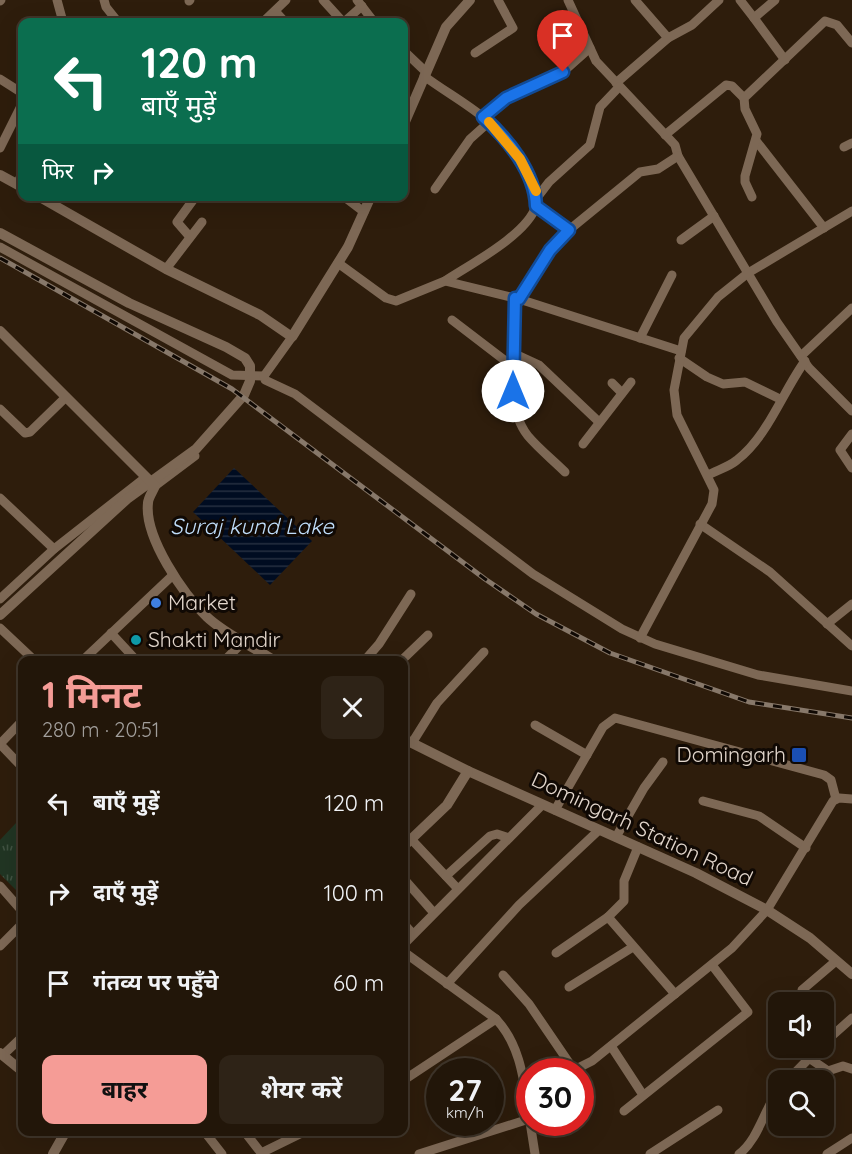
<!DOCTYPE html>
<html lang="hi">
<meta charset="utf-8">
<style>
body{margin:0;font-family:Quicksand,"Noto Sans Devanagari",sans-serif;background:#2e2317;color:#f1f3f6;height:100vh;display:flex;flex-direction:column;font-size:22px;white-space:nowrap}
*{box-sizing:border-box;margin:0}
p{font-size:20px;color:#a29f9c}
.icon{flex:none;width:33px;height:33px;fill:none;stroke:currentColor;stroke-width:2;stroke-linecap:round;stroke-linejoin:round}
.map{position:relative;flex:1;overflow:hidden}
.details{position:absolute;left:18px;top:656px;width:390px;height:480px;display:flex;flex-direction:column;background:#221609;border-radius:12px;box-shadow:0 6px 24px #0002,0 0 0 2px #3f352a}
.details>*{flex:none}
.guide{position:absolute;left:18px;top:18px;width:390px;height:183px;border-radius:12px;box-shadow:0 6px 24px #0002,0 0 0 2px #3f352a;background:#0b6e4f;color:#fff;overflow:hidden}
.buttons{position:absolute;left:768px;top:992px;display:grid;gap:12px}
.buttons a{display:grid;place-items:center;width:66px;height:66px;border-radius:12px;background:#221609;box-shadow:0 6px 24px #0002,0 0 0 2px #3f352a;font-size:30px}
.speed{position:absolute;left:426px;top:1058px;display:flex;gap:12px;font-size:30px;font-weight:700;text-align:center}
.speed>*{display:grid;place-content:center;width:78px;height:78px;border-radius:50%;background:#221609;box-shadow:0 6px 24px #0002,0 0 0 2px #3f352a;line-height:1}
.speed small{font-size:15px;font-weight:400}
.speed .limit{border:9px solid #d22;background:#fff;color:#111}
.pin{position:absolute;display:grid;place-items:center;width:51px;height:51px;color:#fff;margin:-62px -26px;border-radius:50% 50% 50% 0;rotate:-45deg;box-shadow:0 0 6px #0007}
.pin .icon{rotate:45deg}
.me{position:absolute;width:66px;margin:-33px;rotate:0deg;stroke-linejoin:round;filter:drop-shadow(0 0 4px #0008)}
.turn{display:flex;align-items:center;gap:21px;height:126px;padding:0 24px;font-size:27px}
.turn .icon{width:78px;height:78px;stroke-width:2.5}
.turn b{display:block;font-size:42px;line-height:51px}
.then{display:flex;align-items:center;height:57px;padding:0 24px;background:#0003;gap:12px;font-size:22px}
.round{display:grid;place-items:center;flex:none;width:63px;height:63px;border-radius:12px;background:#2e2317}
.head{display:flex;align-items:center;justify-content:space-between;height:102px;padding:0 24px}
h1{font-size:36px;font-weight:700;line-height:45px;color:#f59c96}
.action{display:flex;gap:12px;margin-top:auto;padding:12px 24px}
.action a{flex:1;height:69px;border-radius:12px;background:#f59c96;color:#111;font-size:24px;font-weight:700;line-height:69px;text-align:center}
.action a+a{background:#2e2317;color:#f1f3f6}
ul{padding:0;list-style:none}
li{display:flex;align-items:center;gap:18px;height:90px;padding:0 24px}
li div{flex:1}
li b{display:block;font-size:22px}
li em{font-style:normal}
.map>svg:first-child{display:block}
</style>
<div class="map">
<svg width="852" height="1154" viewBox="0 0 852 1154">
<defs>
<pattern id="park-tufts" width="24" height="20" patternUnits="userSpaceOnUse" patternTransform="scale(1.5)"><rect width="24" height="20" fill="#213523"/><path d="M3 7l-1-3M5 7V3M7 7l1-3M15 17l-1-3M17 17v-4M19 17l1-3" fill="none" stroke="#415242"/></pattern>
<pattern id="water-rules" width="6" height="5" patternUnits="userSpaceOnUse" patternTransform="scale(1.5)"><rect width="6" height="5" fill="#000c21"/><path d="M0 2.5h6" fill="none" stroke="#252f40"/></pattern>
</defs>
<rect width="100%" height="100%" fill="#2e1d0c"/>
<path fill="url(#park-tufts)" d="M16,823l6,6v67l-22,-22v-34z"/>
<path fill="url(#water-rules)" d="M234,468l78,73 -42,44 -77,-73z"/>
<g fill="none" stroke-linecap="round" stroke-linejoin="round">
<g stroke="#7d6855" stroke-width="9">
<path d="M57,0l6,22"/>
<path d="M104,0l2,7 12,15"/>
<path d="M323,0l20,22"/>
<path d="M357,0l17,22"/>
<path d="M568,0l28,61 79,84 3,11 99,166 32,46 43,43"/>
<path d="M635,0l33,38"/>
<path d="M740,0l14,18"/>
<path d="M775,0l-21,18 31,42"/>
<path d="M0,1l1,-1"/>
<path d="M189,1l1,-1"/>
<path d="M275,11l10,11"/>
<path d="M263,22l23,-22"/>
<path d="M344,22l18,-16"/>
<path d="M404,51l22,21"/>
<path d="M475,53l38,-25 -15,-28"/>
<path d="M424,76c20,15 42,27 60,42 17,14 59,65 52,88 -9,29 -67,59 -91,75"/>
<path d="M0,79l22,14"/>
<path d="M616,83l52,-45 24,-13 27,-25"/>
<path d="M483,117l23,-19 57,-26 27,-24"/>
<path d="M665,135l61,-50 6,1 12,12"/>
<path d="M757,142l67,86"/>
<path d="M844,147l8,-4"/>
<path d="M0,148l22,-44"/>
<path d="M17,184l5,-10"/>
<path d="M435,189l35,-50 19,-17"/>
<path d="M343,196l21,16"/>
<path d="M752,197l-7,-15v-6l12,-42 -12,-25 -1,-11 81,-77 12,4 15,18"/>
<path d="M536,199l13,-17 41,-37 10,-38 19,-20"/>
<path d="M536,206l33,24"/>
<path d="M190,237l-13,-15 19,-26"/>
<path d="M681,240l33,-24"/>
<path d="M0,247l232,128 32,1 1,4 30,14 238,180 89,55 33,15 103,31 94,16"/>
<path d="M338,263l48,35 10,3 49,-20 74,18 162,52"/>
<path d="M166,269l36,-47"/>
<path d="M515,298c-1,39 -13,106 13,138 11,13 25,24 37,36"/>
<path d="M519,299l31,-48 19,-21 71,-58 18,-3 20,-13"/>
<path d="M452,320l60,46"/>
<path d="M640,338l32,-63"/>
<path d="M513,353l26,12 60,57"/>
<path d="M801,356l51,-48"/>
<path d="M679,358l28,19 16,7 22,-2 35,17"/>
<path d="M264,376l28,-39"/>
<path d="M612,383l10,10"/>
<path d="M0,409l25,24 5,-1 36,-35"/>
<path d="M852,434l-12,16 12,18"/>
<path d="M583,444l48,-62"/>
<path d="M708,475c9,-5 21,-8 29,-15 31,-24 45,-67 68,-99"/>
<path d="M155,486l40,-30"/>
<path d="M0,498l54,51"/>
<path d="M700,524l70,48 82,74"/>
<path d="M0,599l54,-50 92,-72"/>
<path d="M827,624l25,-20"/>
<path d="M0,628l34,32"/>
<path d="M111,633l25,27"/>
<path d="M640,638l72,-134 2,-14 -37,-75 -3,-25 10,-52 34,-41 30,-24 104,-62"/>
<path d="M83,660l90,-85"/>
<path d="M225,660l19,-19"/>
<path d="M365,660l14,-16 32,-50"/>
<path d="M402,660l26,-25"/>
<path d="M535,725l52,30"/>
<path d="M412,743l25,-40 47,-51"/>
<path d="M0,744l22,23"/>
<path d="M0,744l22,-23"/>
<path d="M703,801l56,15 47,32"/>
<path d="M555,810l48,-83 12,-9 209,57 7,5 5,19"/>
<path d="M616,837l28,-49 19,-26"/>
<path d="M411,839l47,50"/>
<path d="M446,876l44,-40 7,-2 12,4"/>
<path d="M404,879l30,34"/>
<path d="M0,886l22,25"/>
<path d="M608,917l16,-16v-20l14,-34"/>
<path d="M404,924l9,10"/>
<path d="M404,944l138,-139"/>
<path d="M0,946l22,-22"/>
<path d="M404,952l92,67c26,28 28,65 34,101"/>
<path d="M556,953l52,-36 67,77"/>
<path d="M503,975l26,29 45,66"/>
<path d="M447,984l72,-79 80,-75"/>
<path d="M569,987l64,-40"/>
<path d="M802,990l34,-29"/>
<path d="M824,1043l28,-25"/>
<path d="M611,1046l32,49"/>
<path d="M3,1055l19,-18"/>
<path d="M809,1058l19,13 15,-5 9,3"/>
<path d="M572,1071l20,-10 140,-113 35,-38 66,-109 6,-3 13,1"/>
<path d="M404,1080l92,-61"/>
<path d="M788,1080l32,-33"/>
<path d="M624,1111l124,-99 -36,-47"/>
<path d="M530,1122l5,32"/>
<path d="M204,1131l18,23"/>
<path d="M244,1131l18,23"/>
<path d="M261,1153l45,-22"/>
<path d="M419,1154l110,-35"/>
<path d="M650,1154l68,-44"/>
<path d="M739,1154c19,-14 25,-44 39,-63"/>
<path d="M827,1154l25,-16"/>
</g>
<g stroke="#7d6855" stroke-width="10">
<path d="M404,124l42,-97 24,-27"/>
<path d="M0,175l22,12"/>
<path d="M38,196l128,73 94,46 32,22 56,-90 23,-51"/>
<path d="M0,233l129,70 97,44 19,11 5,8v15l-6,14 -48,54 -69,50 -127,116"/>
<path d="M0,331l155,155c-2,5 -7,12 -7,17 -4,34 35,91 59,114 18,17 45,29 66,43"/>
<path d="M404,739l64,32 228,102 71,37 43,28 42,36"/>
<path d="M404,846l43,-41 21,-34"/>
<path d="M0,1053l22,18"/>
<path d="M53,1154l13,-23"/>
</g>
<g stroke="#87786a" stroke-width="5">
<path id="rail" d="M0,258l232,131 253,190 51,35 74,39 139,49 103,16"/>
</g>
<use href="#rail" stroke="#100904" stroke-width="3" stroke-dasharray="9" stroke-linecap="butt"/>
</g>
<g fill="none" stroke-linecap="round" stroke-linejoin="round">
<g stroke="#114b97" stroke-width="15">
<path id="route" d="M513,391l2,-93 4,1 31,-49 19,-20 -33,-24c-1,-34 -29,-68 -53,-89l23,-19 57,-26"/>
</g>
<use href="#route" stroke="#1a73e8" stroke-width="10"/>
<path stroke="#f59e0b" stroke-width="10" d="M489,122l31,37 16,32"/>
</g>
<circle fill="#3f7fe0" stroke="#100904" stroke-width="2" cx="156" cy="603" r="6"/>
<circle fill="#0f9aa8" stroke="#100904" stroke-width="2" cx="136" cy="640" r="6"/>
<rect fill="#1a4fb4" stroke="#100904" stroke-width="2" x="791" y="747" width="16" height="16" rx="3"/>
<g text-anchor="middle" stroke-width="6" stroke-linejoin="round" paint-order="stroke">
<g font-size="21" fill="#e3d7cd" stroke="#100904" text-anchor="start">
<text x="168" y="610">Market</text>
<text x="148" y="647">Shakti Mandir</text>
<text x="786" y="762" text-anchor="end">Domingarh</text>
</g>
<g font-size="21" fill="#e3d7cd" stroke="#100904">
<text transform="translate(642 829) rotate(25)" y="7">Domingarh Station Road</text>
</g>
<g font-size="22" font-style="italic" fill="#bfddfa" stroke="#100904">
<text x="252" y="534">Suraj kund Lake</text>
</g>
</g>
</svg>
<div class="buttons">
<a><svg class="icon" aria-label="sound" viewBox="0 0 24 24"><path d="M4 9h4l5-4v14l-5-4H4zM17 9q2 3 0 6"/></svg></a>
<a><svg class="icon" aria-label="search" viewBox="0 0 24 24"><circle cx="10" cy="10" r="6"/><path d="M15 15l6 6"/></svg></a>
</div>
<div class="speed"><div>27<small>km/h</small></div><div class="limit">30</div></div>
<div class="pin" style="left:563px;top:72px;background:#d93025"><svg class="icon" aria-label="arrive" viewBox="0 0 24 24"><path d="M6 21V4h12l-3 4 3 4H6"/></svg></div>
<svg class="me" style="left:513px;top:391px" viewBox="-20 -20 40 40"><circle r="19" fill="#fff"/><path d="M0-13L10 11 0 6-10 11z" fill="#1a73e8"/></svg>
<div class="guide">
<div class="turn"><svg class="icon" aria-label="left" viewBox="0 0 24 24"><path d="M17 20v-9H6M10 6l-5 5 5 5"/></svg><div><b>120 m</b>बाएँ मुड़ें</div></div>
<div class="then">फिर<svg class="icon" aria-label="right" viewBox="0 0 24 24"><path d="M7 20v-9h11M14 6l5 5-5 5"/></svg></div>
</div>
<section class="details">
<div class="head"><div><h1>1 मिनट</h1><p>280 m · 20:51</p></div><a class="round"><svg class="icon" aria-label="close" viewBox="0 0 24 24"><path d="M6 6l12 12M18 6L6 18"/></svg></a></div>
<ul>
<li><svg class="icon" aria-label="left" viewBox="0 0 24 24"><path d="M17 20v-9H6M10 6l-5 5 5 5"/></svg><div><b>बाएँ मुड़ें</b></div><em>120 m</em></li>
<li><svg class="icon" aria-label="right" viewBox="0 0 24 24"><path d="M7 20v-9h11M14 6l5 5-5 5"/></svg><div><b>दाएँ मुड़ें</b></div><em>100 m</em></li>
<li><svg class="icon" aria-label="arrive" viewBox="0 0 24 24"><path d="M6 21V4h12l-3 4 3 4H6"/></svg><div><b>गंतव्य पर पहुँचे</b></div><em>60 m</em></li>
</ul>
<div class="action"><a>बाहर</a><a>शेयर करें</a></div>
</section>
</div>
